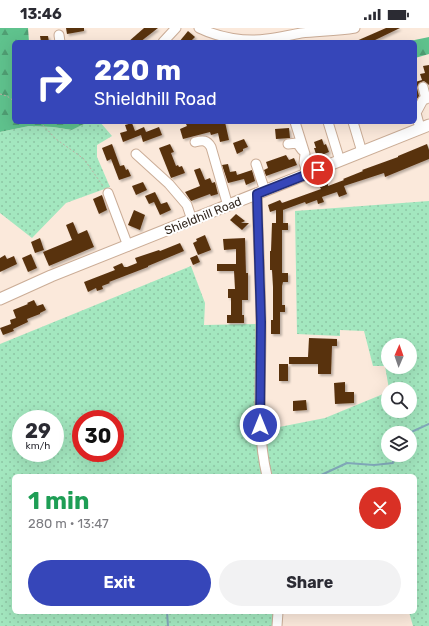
<!DOCTYPE html>
<meta charset="utf-8">
<style>
body{margin:0;font-family:Rubik,sans-serif;background:#f2f2f3;color:#2b2b33;height:100vh;display:flex;flex-direction:column;font-size:15px;white-space:nowrap}
*{box-sizing:border-box;margin:0}
p{font-size:13px;color:#7c7c81}
.icon{flex:none;width:22px;height:22px;fill:none;stroke:currentColor;stroke-width:2;stroke-linecap:round;stroke-linejoin:round}
.map{position:relative;flex:1;overflow:hidden}
.panel{position:absolute;left:12px;top:446px;width:405px;height:140px;display:flex;flex-direction:column;background:#fff;border-radius:6px;box-shadow:0 4px 16px #0002}
.panel>*{flex:none}
.top-card{position:absolute;left:12px;top:12px;width:405px;height:84px;border-radius:6px;box-shadow:0 4px 16px #0002;background:#3646b9;color:#fff;overflow:hidden}
.needle{width:26px;rotate:2deg}
.tools{position:absolute;left:381px;top:310px;display:grid;gap:8px}
.tools a{display:grid;place-items:center;width:36px;height:36px;border-radius:50%;background:#fff;box-shadow:0 4px 16px #0002;font-size:20px}
.speed{position:absolute;left:12px;top:382px;display:flex;gap:8px;font-size:20px;font-weight:700;text-align:center}
.speed>*{display:grid;place-content:center;width:52px;height:52px;border-radius:50%;background:#fff;box-shadow:0 4px 16px #0002;line-height:1}
.speed small{font-size:10px;font-weight:400}
.speed .limit{border:6px solid #d22;background:#fff;color:#111}
.pin{position:absolute;display:grid;place-items:center;width:34px;height:34px;color:#fff;margin:-17px;border:2px solid #fff;border-radius:50%;box-shadow:0 1px 4px #0007}
.me{position:absolute;width:44px;margin:-22px;rotate:0deg;stroke-linejoin:round;filter:drop-shadow(0 0 3px #0008)}
.turn{display:flex;align-items:center;gap:14px;height:84px;padding:0 16px;font-size:18px}
.turn .icon{width:52px;height:52px;stroke-width:2.5}
.turn b{display:block;font-size:28px;line-height:34px}
.round{display:grid;place-items:center;flex:none;width:42px;height:42px;border-radius:21px;background:#f2f2f3}
.head{display:flex;align-items:center;justify-content:space-between;height:68px;padding:0 16px}
h1{font-size:24px;font-weight:700;line-height:30px;color:#1e9e55}
.button{display:flex;gap:8px;margin-top:auto;padding:8px 16px}
.button a{flex:1;height:46px;border-radius:24px;background:#3646b9;color:#fff;font-size:16px;font-weight:700;line-height:46px;text-align:center}
.button a+a{background:#f2f2f3;color:#2b2b33}
.status{display:flex;justify-content:space-between;align-items:center;height:28px;padding:0 20px;background:#fff;direction:ltr}
.status svg{height:11px;fill:currentColor}
.map>svg:first-child{display:block}
</style>
<div class="status"><b>13:46</b><svg viewBox="0 0 49 12"><path d="M0 12V9h3v3zM5 12V6h3v6zM10 12V3h3v9zM15 12V0h3v12zM26 1h20v11H26zM47 4h2v5h-2z"/></svg></div>
<div class="map">
<svg width="429" height="598" viewBox="0 0 429 598">
<defs>
<pattern id="green-dots" width="8" height="8" patternUnits="userSpaceOnUse"><rect width="8" height="8" fill="#a3e7bf"/><path d="M2 2h.1M6 6h.1" fill="none" stroke="#8dc6a4" stroke-width="1.8" stroke-linecap="round"/></pattern>
<pattern id="forest-firs" width="22" height="20" patternUnits="userSpaceOnUse"><rect width="22" height="20" fill="#5fc28d"/><path d="M5 1l3.5 6h-7zM16 11l3.5 6h-7z" fill="#4f9e73"/></pattern>
<filter id="shadow"><feDropShadow dx="2" dy="2" stdDeviation="1" flood-color="#0004"/></filter>
</defs>
<rect width="100%" height="100%" fill="#fbe9db"/>
<g fill="url(#green-dots)" fill-rule="evenodd">
<path d="M88,94h12l12,14 -15,9v12l13,30 -44,16 -34,35 -32,-25v-81l29,-6 24,1 19,3z"/>
<path d="M429,173v425h-16l-4,-14h6v-136h-142l-6,-13 -3,-33 61,-12 63,-26v19h22v-22h-21l-4,-23h-12l-9,-35 -24,-1v6l-43,-2 -2,-123zM388,317h22v22h-22zM388,405h22v22h-22z"/>
<path d="M191,238l14,37 -1,22 52,-1 -1,99 3,15 -1,6 2,17 4,9 5,6h-254v136h267l-1,14h-280v-282zM21,391h34v34h-34zM81,391h34v34h-34z"/>
</g>
<g fill="url(#forest-firs)">
<path d="M0,0h28l1,14h-15v80h74l-16,8 -19,-3 -24,-1 -29,6z"/>
<path d="M429,9v17l-14,4v-16h-10z"/>
</g>
<g fill="none" stroke-linecap="round" stroke-linejoin="round">
<g stroke="#80a7b8" stroke-width="2">
<path d="M409,405l20,-9"/>
<path d="M319,448l28,-13 27,2 19,-2 1,-8"/>
<path d="M167,584l1,14"/>
</g>
</g>
<g fill="#59320f" filter="url(#shadow)">
<path d="M66,0h18v3l-17,3z"/>
<path d="M144,0h14l-18,14h-12z"/>
<path d="M386,0h14l-29,14h-17z"/>
<path d="M188,3l7,6 -5,5h-11z"/>
<path d="M40,8h8l1,6h-8z"/>
<path d="M429,37v20l-5,-4 -5,2 -2,5 2,8 -2,3 -2,-6v-11l7,-2 -2,-6 5,-1 -2,-7z"/>
<path d="M191,94h3l1,2 9,-2h21l4,18 -9,2 -2,-9 -7,2 -1,-3 -27,7 -3,-10 7,-3 -1,-2z"/>
<path d="M132,95l3,8 9,-4 2,5 13,-5 3,8 -19,7 -2,-7 -18,7 -3,-9 7,-2 -2,-6z"/>
<path d="M289,100l1,10 -14,1 -1,-10z"/>
<path d="M244,111l4,8 -5,2v2l-6,3 -4,-11z"/>
<path d="M322,111l2,6 2,-1 3,8 -12,5 -3,-9h2l-2,-6z"/>
<path d="M112,116l8,22 4,-1 2,5 2,-1 3,7 -12,4 -8,-21 -4,2 -5,-13z"/>
<path d="M170,116l4,8 -3,1 5,13 2,-1 1,2 3,-1 3,7 -14,5 -12,-30z"/>
<path d="M427,116l2,6v9l-44,18 -1,-4 -40,13 3,8 -8,3 -2,-5 -15,5 2,5 -6,2 -1,-4 -11,4 -1,-2 -22,8v13h5v7h-6v43h6v9h-5l-1,4v19h3v7h-5v22h-9v-14h2v-33l-1,-17h-2v-19h1l1,-28h4v-13l-6,2 -2,-7 12,-5 2,3 39,-14 -1,-2 8,-3v2l16,-6 -1,-1 20,-8 -1,-1 36,-13v-1z"/>
<path d="M286,127l3,5 5,-2 3,7 -31,11 -2,-6 4,-2 -2,-6z"/>
<path d="M228,136l2,8 6,-1 1,4 15,-5 3,11 -9,4 -2,-6 -16,4 -6,-18z"/>
<path d="M200,140l5,12 5,-2 2,5 3,-1 3,12 -7,2 -1,-2 -19,7 -6,-9 15,-6 -6,-16z"/>
<path d="M143,154l4,8 -11,5 -4,-9z"/>
<path d="M155,164l6,12 6,-2 4,8 -11,5 -6,-13 -5,2 -4,-8z"/>
<path d="M102,167l5,15 -8,4 -6,-15z"/>
<path d="M134,182l11,5 -5,15 -12,-5z"/>
<path d="M236,186l9,7 -4,2h8l-7,7 -12,-10z"/>
<path d="M73,194l5,12 9,-4 7,17 -45,19 -6,-14 29,-12 -6,-15z"/>
<path d="M205,207l6,15 -13,5 -5,-12 4,-2 -1,-2z"/>
<path d="M40,210l4,12 -9,3 -4,-11z"/>
<path d="M245,210l1,35h2v27h-6v15h2v8h-17v-8h4v-17h-3v-9h7l-1,-18h-17v-7h19v-15l-12,1 -1,-11z"/>
<path d="M180,215l4,8 -36,15v1l-39,15 1,1 -8,3 1,3 -6,2 -1,-3 -8,4 -4,-10 31,-12 -2,-3 9,-4 2,4h3l10,-4 -2,-5 24,-8 1,1z"/>
<path d="M31,226l6,14 -9,4 -6,-14z"/>
<path d="M5,227l2,4 7,-3 3,8 -17,8v-14z"/>
<path d="M197,227l3,7 -7,3 -3,-7z"/>
<path d="M34,272l3,6 6,-2 3,6 -6,3v1l-13,5 1,3 -15,7 1,2 -11,4 -3,-7 11,-4 -1,-4 6,-2 -3,-8 15,-6 -1,-1z"/>
<path d="M309,310l28,1v7h-5l-1,28h-13v-10h-29v-7h19z"/>
<rect x="279" y="336" width="9" height="17"/>
<path d="M345,354v10h9v11l-19,1 -1,-21z"/>
<path d="M306,372l1,10 -14,1v-10z"/>
</g>
<g fill="none" stroke-linecap="round" stroke-linejoin="round">
<g stroke="#cbad97" stroke-width="11">
<g id="minor">
<path d="M199,0c21,10 46,14 68,11 12,-1 22,-4 34,-6 18,-2 36,-2 54,-5"/>
<path d="M59,7l1,7"/>
<path d="M163,14l13,-14"/>
<path d="M295,94l10,32 -1,9 4,11"/>
<path d="M328,94l12,39"/>
<path d="M353,94l9,30"/>
<path d="M420,100l-4,-15 7,-13 3,-1 -3,-12"/>
<path d="M195,114c8,-2 12,-2 16,5l17,59"/>
<path d="M288,116l9,-1 5,7"/>
<path d="M136,126l33,30 18,21 5,15"/>
<path d="M256,136l9,27"/>
<path d="M108,165l20,53"/>
<path d="M257,166c1,47 4,93 4,140 0,47 -5,96 6,142"/>
<path d="M277,598l1,-14"/>
</g>
</g>
<g stroke="#cbad97" stroke-width="13">
<path id="major" d="M0,271l51,-23 378,-151"/>
</g>
<g stroke="#beaea2" stroke-width="1" stroke-dasharray="2 2" stroke-linecap="butt">
<path d="M0,66l7,2 7,5"/>
<path d="M40,94l16,17 28,20 19,27"/>
</g>
<use href="#minor" stroke="#fff" stroke-width="9"/>
<use href="#major" stroke="#fff" stroke-width="11"/>
</g>
<g fill="none" stroke-linecap="round" stroke-linejoin="round">
<g stroke="#232e78" stroke-width="10">
<path id="route" d="M260,397l1,-103 -4,-128 61,-24"/>
</g>
<use href="#route" stroke="#3646b9" stroke-width="7"/>
</g>
<g text-anchor="middle" stroke-width="4" stroke-linejoin="round" paint-order="stroke">
<g font-size="12" fill="#352a21" stroke="#fff">
<text transform="translate(203 188) rotate(-22)" y="4">Shieldhill Road</text>
</g>
</g>
</svg>
<div class="tools">
<a><svg class="needle" viewBox="-14 -14 28 28"><path d="M0-13l5 13h-10z" fill="#e53935"/><path d="M0 13l5-13h-10z" fill="#7c7c81"/></svg></a>
<a><svg class="icon" aria-label="search" viewBox="0 0 24 24"><circle cx="10" cy="10" r="6"/><path d="M15 15l6 6"/></svg></a>
<a><svg class="icon" aria-label="layers" viewBox="0 0 24 24"><path d="M12 4l9 5-9 5-9-5zM3 14l9 5 9-5"/></svg></a>
</div>
<div class="speed"><div>29<small>km/h</small></div><div class="limit">30</div></div>
<div class="pin" style="left:318px;top:142px;background:#d93025"><svg class="icon" aria-label="arrive" viewBox="0 0 24 24"><path d="M6 21V4h12l-3 4 3 4H6"/></svg></div>
<svg class="me" style="left:260px;top:397px" viewBox="-20 -20 40 40"><circle r="17" fill="#3646b9" stroke="#fff" stroke-width="3"/><path d="M0-11L8 9 0 5-8 9z" fill="#fff"/></svg>
<div class="top-card">
<div class="turn"><svg class="icon" aria-label="right" viewBox="0 0 24 24"><path d="M7 20v-9h11M14 6l5 5-5 5"/></svg><div><b>220 m</b>Shieldhill Road</div></div>
</div>
<section class="panel">
<div class="head"><div><h1>1 min</h1><p>280 m · 13:47</p></div><a class="round" style="background:#d93025;color:#fff"><svg class="icon" aria-label="close" viewBox="0 0 24 24"><path d="M6 6l12 12M18 6L6 18"/></svg></a></div>
<div class="button"><a>Exit</a><a>Share</a></div>
</section>
</div>
